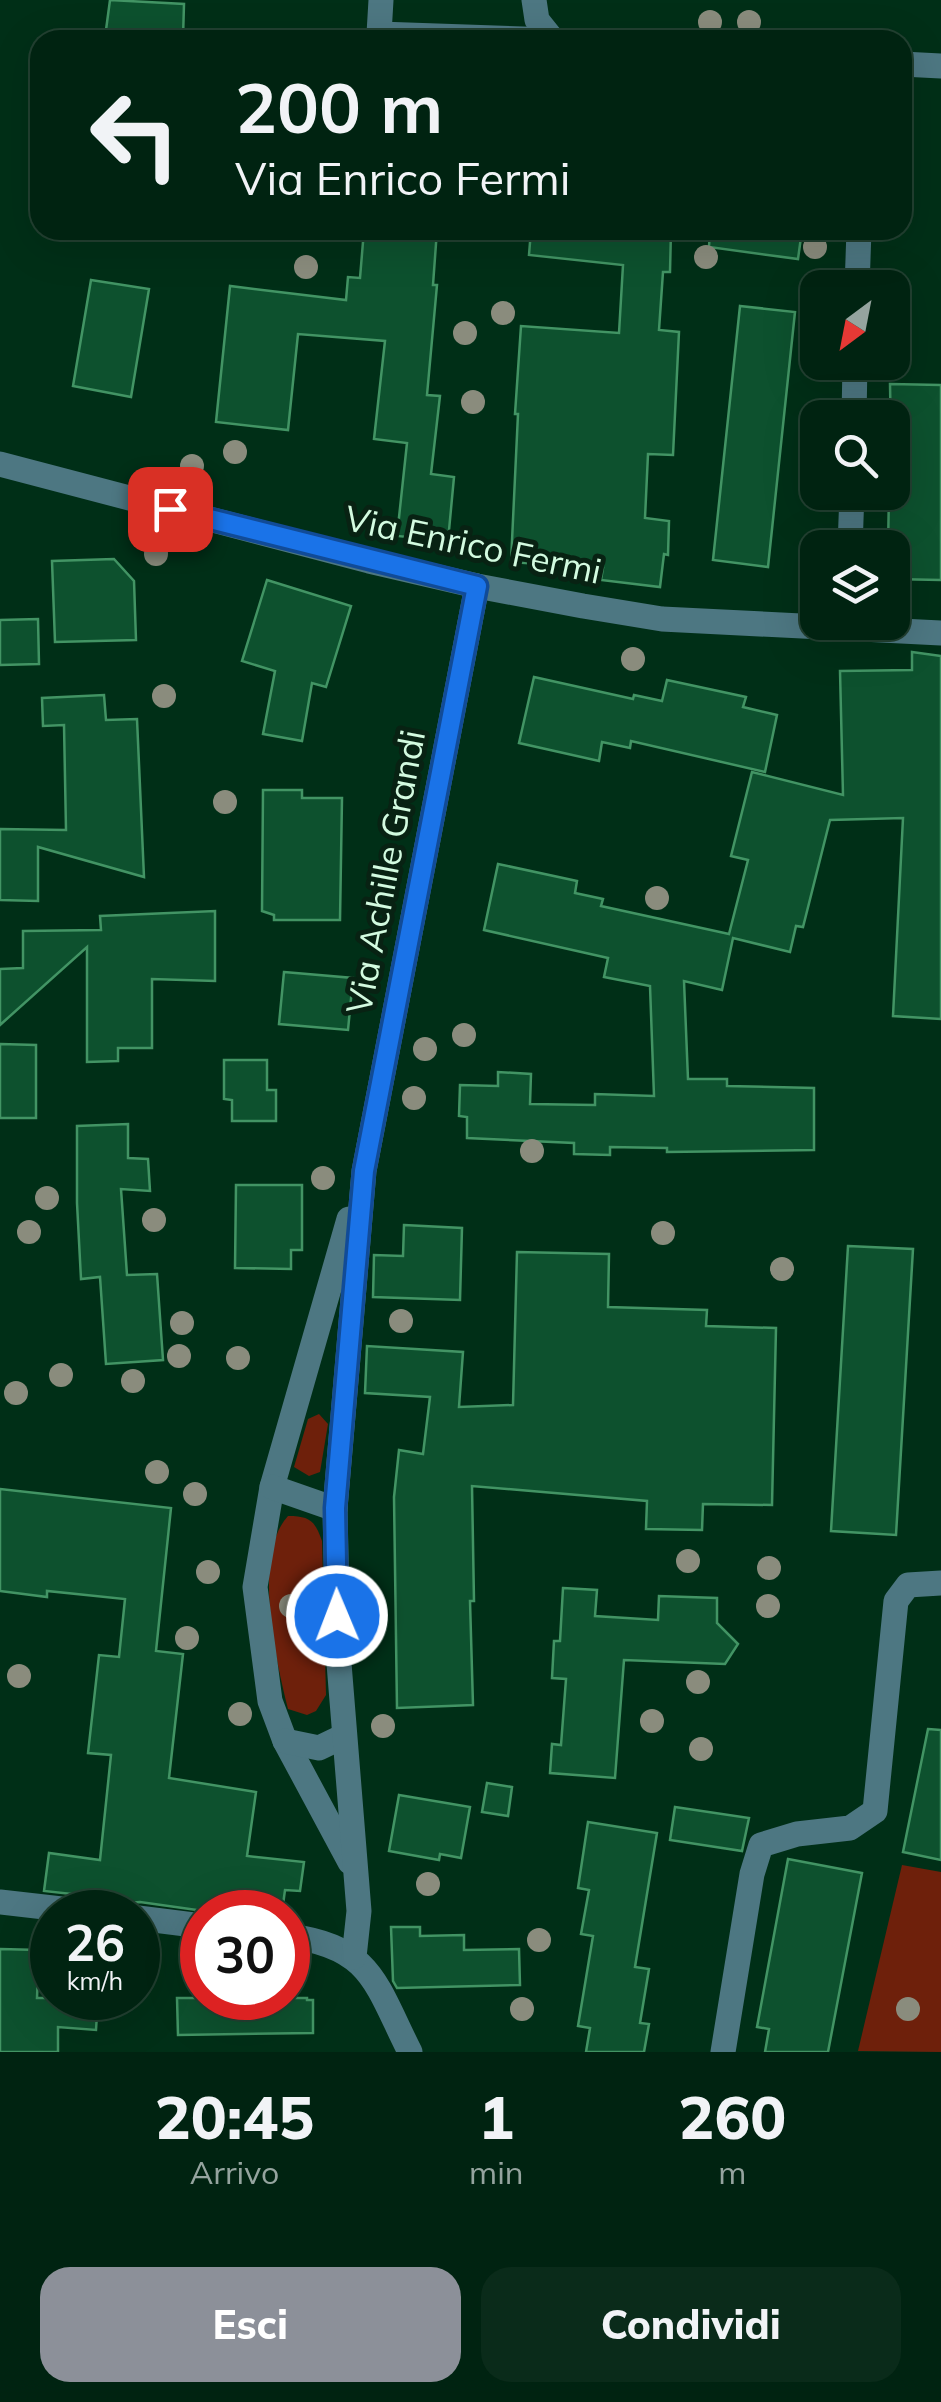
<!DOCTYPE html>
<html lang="it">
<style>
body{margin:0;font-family:Mulish,sans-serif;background:#0a2b1a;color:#f1f3f6;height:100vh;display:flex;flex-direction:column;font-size:38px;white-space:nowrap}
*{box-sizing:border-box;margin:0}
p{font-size:32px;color:#95a49f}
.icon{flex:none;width:55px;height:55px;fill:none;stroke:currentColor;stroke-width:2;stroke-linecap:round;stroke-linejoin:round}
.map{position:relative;height:2052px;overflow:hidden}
.panel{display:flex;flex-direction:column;background:#002311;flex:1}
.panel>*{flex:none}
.guide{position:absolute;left:30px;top:30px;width:882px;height:210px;border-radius:30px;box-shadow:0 10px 40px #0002,0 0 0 2px #224031;background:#002311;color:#f1f3f6;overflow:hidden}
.needle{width:65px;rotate:212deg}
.tools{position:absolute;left:800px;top:270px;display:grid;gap:20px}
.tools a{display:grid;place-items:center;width:110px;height:110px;border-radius:20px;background:#002311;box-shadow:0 10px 40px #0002,0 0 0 2px #224031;font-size:50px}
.speed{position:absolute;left:30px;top:1890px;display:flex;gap:20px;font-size:50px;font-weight:700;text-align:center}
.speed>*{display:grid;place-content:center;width:130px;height:130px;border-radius:50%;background:#002311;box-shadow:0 10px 40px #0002,0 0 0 2px #224031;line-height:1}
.speed small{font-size:25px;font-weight:400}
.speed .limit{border:15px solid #d22;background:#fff;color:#111}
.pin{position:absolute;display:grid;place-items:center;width:85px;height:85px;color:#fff;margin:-42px;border-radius:20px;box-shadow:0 5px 15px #0006}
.me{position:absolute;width:110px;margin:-55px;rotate:359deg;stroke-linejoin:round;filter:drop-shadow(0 0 8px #0008)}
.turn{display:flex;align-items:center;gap:35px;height:210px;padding:0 40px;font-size:45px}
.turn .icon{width:130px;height:130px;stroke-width:2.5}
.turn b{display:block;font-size:70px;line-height:85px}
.eta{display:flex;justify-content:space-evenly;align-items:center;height:170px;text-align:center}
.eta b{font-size:60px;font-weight:800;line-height:70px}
.cta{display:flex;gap:20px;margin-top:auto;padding:20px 40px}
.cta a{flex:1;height:115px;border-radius:30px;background:#8c9099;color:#fff;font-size:40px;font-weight:800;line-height:115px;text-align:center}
.cta a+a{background:#0a2b1a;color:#f1f3f6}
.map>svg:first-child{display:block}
</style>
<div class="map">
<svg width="941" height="2052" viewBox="0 0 941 2052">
<rect width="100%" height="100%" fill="#002f17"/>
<g fill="#6e200b">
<path d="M319,1414l9,10 -8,48 -11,4 -15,-9 14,-48z"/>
<path d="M288,1516c22,0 27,5 34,25l4,154 -10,16 -9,4 -19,-6c-12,-47 -36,-154 0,-193z"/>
<path d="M902,1865l39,7v180l-83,-1z"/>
</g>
<g fill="#0d512e" stroke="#429464" stroke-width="2.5">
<path d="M110,0l74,4 -1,34 -77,-8z"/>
<path d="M364,230h73l-4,55h4l-10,110 13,1 -9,78 23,3 -6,64 -51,-5 10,-93 -33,-4 11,-98 -87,-7 -10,96 -72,-8 14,-136 116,14 2,-23 12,1z"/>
<path d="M531,230h140l-1,42h-7l-4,58 20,2 -6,123 -25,-1 -3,64 24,3 -1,34 -4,-1 -4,33 -59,-7 2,-12 -92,-6 7,-148h-3l6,-88 98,7 4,-68 -94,-10z"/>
<path d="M710,230h92l-4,29 -89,-12z"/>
<path d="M91,280l58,9 -18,108 -58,-11z"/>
<path d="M740,306l55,6 -27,255 -55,-7z"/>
<path d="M890,384l51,1v195l-49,-1v-31h-4l1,-56h3z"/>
<path d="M114,559l20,22 2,59 -81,2 -3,-81z"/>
<path d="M267,580l84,26 -25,81 -14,-4 -10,58 -39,-7 12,-63 -33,-10z"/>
<path d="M38,619l1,45 -39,1v-45z"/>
<path d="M912,652l29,4v363l-48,-3 10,-198 -73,2 -27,107 -7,-1 -6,26 -57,-14 -11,52 -38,-9 4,98h39v7l87,2v62l-147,2v-4l-57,-1v8l-36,-1v-11l-107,-5v-21l-8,-1 1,-31 38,1v-14l33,2 -1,30 65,1v-11l59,2 -4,-110 -46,-9 4,-19 -124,-28 14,-66 79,17 -2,12 28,6 -2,7 128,28 19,-74 -17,-4 21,-84 91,23 -3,-124 72,-1z"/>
<path d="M534,677l99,22 1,-4 28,6 5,-21 79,17 -3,10 34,8 -12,57 -134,-31 -1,7 -28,-6 -3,19 -80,-18z"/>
<path d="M104,695l2,25 31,-1 7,158 -106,-30v54l-38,-1v-71l66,1 -2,-105 -21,1 -1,-28z"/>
<path d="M263,790h39v8h40l-2,122h-66v-5l-12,-4z"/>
<path d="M215,911v70l-63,-2v69h-34v13l-31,1v-115l-87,78v-56l23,-1v-37l78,-1 -1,-14z"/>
<path d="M284,972l69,6 -5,52 -69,-6z"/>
<path d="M0,1044l36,1v73h-36z"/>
<path d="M224,1060h43v30h9v31h-44v-21l-8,-1z"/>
<path d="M128,1124v34l20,1 2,32 -29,-2 6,86 30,-1 6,86 -57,4 -6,-87 -19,2 -4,-76v-77z"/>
<path d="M236,1185h66v65h-11v19l-56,-1z"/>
<path d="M404,1225l58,3 -2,72 -87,-3 1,-42 29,1z"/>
<path d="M848,1246l65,3 -17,286 -65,-4z"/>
<path d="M517,1252l92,2 -1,53 99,3 -1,16 70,2 -4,177 -69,-1 -1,26 -56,-1 1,-28 -175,-15 2,115h-4l3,104 -76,3 -3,-211 5,-47 24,4 7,-57 -65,-4 2,-47 96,6 -4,55 54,-2z"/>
<path d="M0,1489l171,19 -15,143 27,3 -14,124 87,14 -9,64 57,6 -4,29 -15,-1 -3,22 -65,-3v3h-6l-71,-10 -25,2 -25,-8 -46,-5 5,-38 51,7 11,-105 -23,-2 11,-98 20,2 6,-58 -78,-8v6l-47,-6z"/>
<path d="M563,1588l34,2 -2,26 63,4 1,-24 58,2v25l21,21 -13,20 -101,-4 -9,118 -65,-5 2,-29 9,1 5,-66 -14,-1 2,-37h6z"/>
<path d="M928,1729l13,1v130l-38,-8z"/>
<path d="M487,1783l25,4 -4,29 -26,-4z"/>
<path d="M399,1795l71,12 -9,51 -21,-4 -1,6 -50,-9z"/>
<path d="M675,1807l74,11 -7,33 -72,-11z"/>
<path d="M588,1822l69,11 -22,134 14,2 -9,54 9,1 -5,28h-58l4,-24 -12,-2 15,-90 -12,-2 8,-44 -11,-2z"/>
<path d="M788,1859l74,14 -34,179h-63l4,-23 -12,-2z"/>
<path d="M391,1927h29v9l44,-1v15l55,-1 1,36 -123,3 -4,-7z"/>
<path d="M0,1949l39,1 -2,48h61l-2,32 -38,-3v25h-58z"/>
<path d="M177,1998h130v2h6v33l-135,2z"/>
</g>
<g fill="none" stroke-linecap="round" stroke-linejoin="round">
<g stroke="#4d7782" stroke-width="25">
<path d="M381,0l-2,34 174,6"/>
<path d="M534,0l3,20 16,20"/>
<path d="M902,64l39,2"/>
<path d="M857,288l2,-58"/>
<path d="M854,418l1,-56"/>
<path d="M0,464l369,97 108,25 106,20 79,13 279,14"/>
<path d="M850,548l2,-56"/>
<path d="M349,1219l-77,268 -17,100 15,114 15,40 65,121"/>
<path d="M272,1487l63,22"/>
<path d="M285,1741l34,7 25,-12"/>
<path d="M0,1902l88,10"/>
<path d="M138,1918l64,8"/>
<path d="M288,1936c84,10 88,49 122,116"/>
<path d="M354,1957l5,-46 -21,-260 -3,-142 29,-338 113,-585"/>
<path d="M723,2052l29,-178 9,-29 36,-11 53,-6 25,-17 21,-210 12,-16 33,-2"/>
</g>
</g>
<g fill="#8a8c7d">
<circle cx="710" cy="22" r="12"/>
<circle cx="749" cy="22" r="12"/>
<circle cx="815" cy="247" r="12"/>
<circle cx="706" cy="257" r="12"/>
<circle cx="306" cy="267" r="12"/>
<circle cx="503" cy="313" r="12"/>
<circle cx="465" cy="333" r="12"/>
<circle cx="473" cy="402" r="12"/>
<circle cx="235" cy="452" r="12"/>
<circle cx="192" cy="466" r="12"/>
<circle cx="156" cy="554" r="12"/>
<circle cx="633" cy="659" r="12"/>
<circle cx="164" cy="696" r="12"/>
<circle cx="225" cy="802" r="12"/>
<circle cx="657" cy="898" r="12"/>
<circle cx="464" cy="1035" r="12"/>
<circle cx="425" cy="1049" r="12"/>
<circle cx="414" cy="1098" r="12"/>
<circle cx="532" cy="1151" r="12"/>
<circle cx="323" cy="1178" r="12"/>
<circle cx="47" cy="1198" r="12"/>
<circle cx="154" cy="1220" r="12"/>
<circle cx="29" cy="1232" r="12"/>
<circle cx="663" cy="1233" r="12"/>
<circle cx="782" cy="1269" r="12"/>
<circle cx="401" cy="1321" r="12"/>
<circle cx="182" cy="1323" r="12"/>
<circle cx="179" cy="1356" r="12"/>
<circle cx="238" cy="1358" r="12"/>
<circle cx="61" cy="1375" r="12"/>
<circle cx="133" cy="1381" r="12"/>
<circle cx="16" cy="1393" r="12"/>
<circle cx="157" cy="1472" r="12"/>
<circle cx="195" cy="1494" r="12"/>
<circle cx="688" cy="1561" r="12"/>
<circle cx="769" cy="1568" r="12"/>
<circle cx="208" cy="1572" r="12"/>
<circle cx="291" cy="1606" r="12"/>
<circle cx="768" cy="1606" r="12"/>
<circle cx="187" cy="1638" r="12"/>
<circle cx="19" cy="1676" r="12"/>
<circle cx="698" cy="1682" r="12"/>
<circle cx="240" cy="1714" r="12"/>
<circle cx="652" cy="1721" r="12"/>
<circle cx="383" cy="1726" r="12"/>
<circle cx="701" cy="1749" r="12"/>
<circle cx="428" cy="1884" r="12"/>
<circle cx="539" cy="1940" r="12"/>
<circle cx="522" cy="2009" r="12"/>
<circle cx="908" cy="2009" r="12"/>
</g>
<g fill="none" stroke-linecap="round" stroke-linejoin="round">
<g stroke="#114b97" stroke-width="25">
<path id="route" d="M170,509l307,77 -113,585 -29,337 2,108"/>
</g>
<use href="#route" stroke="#1a73e8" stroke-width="18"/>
</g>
<g text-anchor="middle" stroke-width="10" stroke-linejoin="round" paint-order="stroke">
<g font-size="35" fill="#d3fbe0" stroke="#082213">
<text transform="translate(473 545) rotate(12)" y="12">Via Enrico Fermi</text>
<text transform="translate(386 872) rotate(-79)" y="12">Via Achille Grandi</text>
</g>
</g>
</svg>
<div class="tools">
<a><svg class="needle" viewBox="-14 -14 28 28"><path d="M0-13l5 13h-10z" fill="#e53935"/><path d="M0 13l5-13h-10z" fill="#95a49f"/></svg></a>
<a><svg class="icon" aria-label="search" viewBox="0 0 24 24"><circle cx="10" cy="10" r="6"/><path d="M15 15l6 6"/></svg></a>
<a><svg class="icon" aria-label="layers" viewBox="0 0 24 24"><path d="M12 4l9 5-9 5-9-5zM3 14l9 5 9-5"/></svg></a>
</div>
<div class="speed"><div>26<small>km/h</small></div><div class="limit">30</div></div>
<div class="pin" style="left:170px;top:509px;background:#d93025"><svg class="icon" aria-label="arrive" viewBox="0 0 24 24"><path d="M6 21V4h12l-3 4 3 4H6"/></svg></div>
<svg class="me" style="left:337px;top:1616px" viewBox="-20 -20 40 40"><circle r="17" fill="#1a73e8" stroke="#fff" stroke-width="3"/><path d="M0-11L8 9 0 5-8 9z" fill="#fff"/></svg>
<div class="guide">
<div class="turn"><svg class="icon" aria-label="left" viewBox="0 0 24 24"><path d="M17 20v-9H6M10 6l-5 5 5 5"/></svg><div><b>200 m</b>Via Enrico Fermi</div></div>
</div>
</div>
<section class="panel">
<div class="eta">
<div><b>20:45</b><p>Arrivo</p></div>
<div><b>1</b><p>min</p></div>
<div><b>260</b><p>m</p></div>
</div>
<div class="cta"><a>Esci</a><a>Condividi</a></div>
</section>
